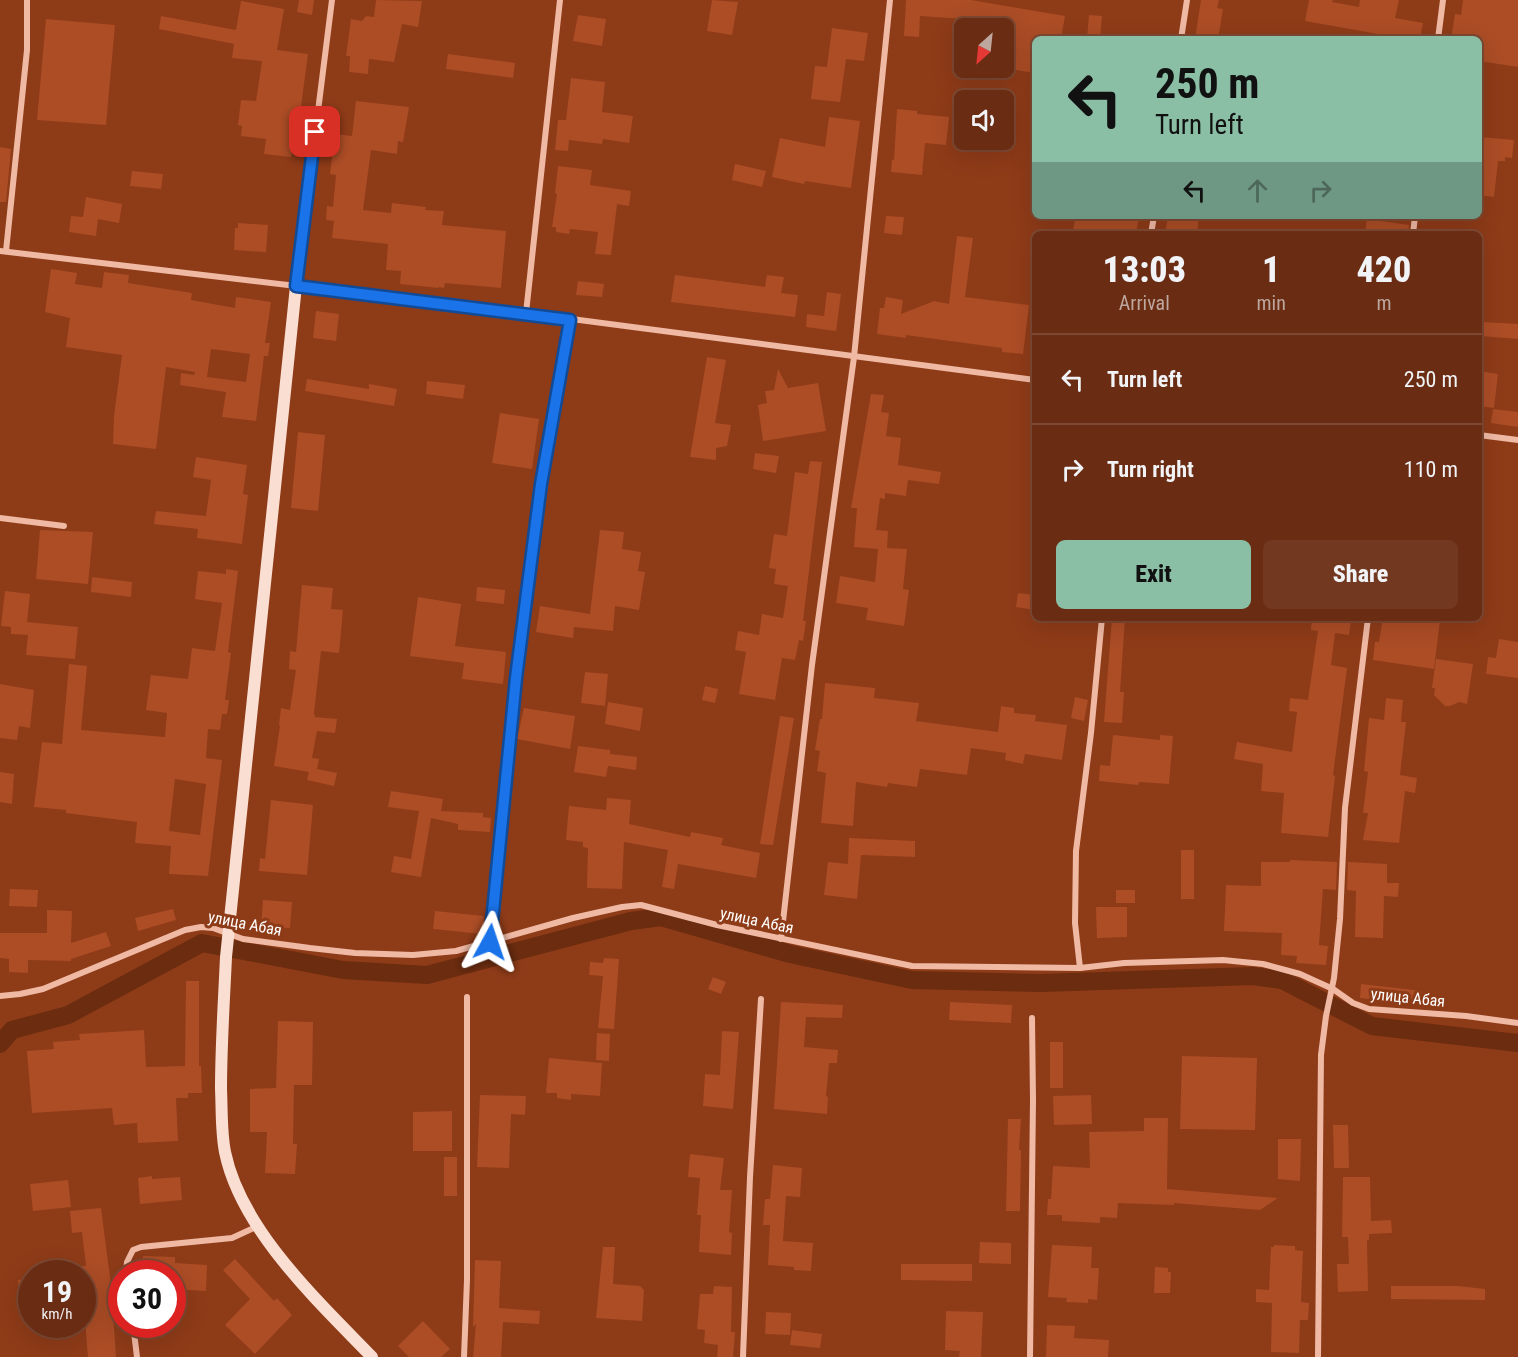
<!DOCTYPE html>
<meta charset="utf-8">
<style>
body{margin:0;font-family:"Roboto Condensed",sans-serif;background:#723820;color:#f1f3f6;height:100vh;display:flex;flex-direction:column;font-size:22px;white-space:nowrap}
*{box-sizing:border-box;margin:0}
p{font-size:20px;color:#bea79f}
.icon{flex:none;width:33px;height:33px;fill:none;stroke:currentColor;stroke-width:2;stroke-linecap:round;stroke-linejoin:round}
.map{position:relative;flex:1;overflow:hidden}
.details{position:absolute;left:1032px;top:231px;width:450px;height:390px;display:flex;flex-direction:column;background:#6a2c12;border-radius:9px;box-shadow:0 6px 24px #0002,0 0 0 2px #7d4832}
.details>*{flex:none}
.banner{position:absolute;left:1032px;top:36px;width:450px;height:183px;border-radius:9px;box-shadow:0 6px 24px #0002,0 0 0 2px #7d4832;background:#8abfa5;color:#111;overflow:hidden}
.needle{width:39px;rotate:207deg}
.controls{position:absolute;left:954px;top:18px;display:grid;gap:12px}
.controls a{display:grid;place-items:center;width:60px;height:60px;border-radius:9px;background:#6a2c12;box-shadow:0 6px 24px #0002,0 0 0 2px #7d4832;font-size:30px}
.speed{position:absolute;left:18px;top:1260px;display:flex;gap:12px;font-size:30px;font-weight:700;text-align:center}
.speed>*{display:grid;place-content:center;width:78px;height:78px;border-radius:50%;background:#6a2c12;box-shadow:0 6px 24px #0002,0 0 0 2px #7d4832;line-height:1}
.speed small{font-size:15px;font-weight:400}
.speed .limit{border:9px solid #d22;background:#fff;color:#111}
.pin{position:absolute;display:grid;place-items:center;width:51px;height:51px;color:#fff;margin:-26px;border-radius:12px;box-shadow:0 3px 9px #0006}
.me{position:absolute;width:66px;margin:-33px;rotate:5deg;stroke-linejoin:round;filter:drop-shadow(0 0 4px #0008)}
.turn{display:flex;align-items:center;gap:21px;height:126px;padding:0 24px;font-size:27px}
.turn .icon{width:78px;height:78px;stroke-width:2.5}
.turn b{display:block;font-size:42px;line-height:51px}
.lanes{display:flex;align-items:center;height:57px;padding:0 24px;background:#0003;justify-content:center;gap:30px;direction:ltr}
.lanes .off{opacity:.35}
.eta{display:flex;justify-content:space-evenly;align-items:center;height:102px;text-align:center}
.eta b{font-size:36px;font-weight:800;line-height:42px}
.primary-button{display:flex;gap:12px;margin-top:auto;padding:12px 24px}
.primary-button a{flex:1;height:69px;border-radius:9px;background:#8abfa5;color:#111;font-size:24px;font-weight:800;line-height:69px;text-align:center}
.primary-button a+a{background:#723820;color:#f1f3f6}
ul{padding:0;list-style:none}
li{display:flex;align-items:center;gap:18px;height:90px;padding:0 24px;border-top:2px solid #7d4832}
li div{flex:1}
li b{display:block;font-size:22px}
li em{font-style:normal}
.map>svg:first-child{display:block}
</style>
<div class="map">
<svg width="1518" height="1357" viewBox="0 0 1518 1357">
<rect width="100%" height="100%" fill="#8e3b18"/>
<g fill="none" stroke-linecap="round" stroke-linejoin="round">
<path stroke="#6b2c0f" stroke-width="18" d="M0,1044l12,-14 56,-15 134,-72 141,27 84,5 204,-54 30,-4 129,37 122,26 129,3 212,-7 29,4 90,46 146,17"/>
</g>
<g fill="#ac4d26" fill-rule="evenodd">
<path d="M299,0h15l-2,15 -15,-3z"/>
<path d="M376,0l46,1 -4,26 -16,-3 -8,38 -25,-3 -1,15 -19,-2 1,-16h-4l5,-37 11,2 4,-5 8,1z"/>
<path d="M712,0l26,2 -6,33 -25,-4z"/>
<path d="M906,0h65l94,16 -4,23h-26v34l-31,-5v-40h-42l2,-9 -44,-3 -1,21 -15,-1z"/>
<path d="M1201,0h18l-2,8 6,1 -5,30h-23z"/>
<path d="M1309,0h24l-1,2 27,5 1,-7h39l-4,18 28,5 -3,16h-14l-101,-18z"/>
<path d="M1463,0h55v67l-39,-6v-22h-28l4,-25 6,1z"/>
<path d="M241,1l43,8 -7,41 31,4 -8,60 -3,-1 -6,44 -27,-3 2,-15 -25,-3 1,-10 -4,-1 3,-25 15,1 6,-40 -30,-3 2,-14 -75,-15 2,-13 75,14z"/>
<path d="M578,15l28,4 -4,27 -29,-5z"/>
<path d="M1089,15l13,1 -2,23h-13z"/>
<path d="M46,19l69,6 -9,100 -69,-5z"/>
<path d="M832,28l36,5 -4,28 -18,-2 -6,43 -29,-3 4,-33 12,1z"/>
<path d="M448,54l67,9 -2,15 -67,-9z"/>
<path d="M571,78l34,4 -3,30 31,4 -4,27 -26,-4 -1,5 -33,-4 -1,11 -13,-1 3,-30h8z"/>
<path d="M356,101l53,6 -6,35 -5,-1 -1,13 -26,-4 -8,60 28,3 1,-10 34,4 -1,3 19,1 -2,14 64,6 -5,57 -56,-5 -1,5 -5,-1v1l-39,-4 1,-13 -15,-1 2,-26 -56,-6 2,-17 -8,-1 1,-14 6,1 3,-32 -6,-1 5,-40 17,2z"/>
<path d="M897,109l20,2v3l32,3 -3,28 -21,-2 -3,32 -31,-3 1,-12h2z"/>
<path d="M829,117l31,4 -9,67 -46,-7 -1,3 -32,-7 8,-39 45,9z"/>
<path d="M1479,137l35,3 -2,18 -7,-1v4h-7l-4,36 -15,-2z"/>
<path d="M0,147l11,2 -5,53h-6z"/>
<path d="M735,164l31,7 -4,16 -30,-7z"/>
<path d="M558,166l34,4 -2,15 41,6 -2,15 -12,-2 -6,51 -16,-1 3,-22 -28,-3 -1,5 -13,-2v-5h-4l5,-33 -2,-1z"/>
<path d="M132,171l31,3 -2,15 -31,-3z"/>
<path d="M86,197l36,7 -3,19 -21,-4 -2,17 -27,-4 2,-16 12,1z"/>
<path d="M886,216l18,1 -2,18 -18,-2z"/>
<path d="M1076,216h63l-3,18h-64z"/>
<path d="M1168,216h31l-2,18h-32z"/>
<path d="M1367,219l42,6 -1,9h-43z"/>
<path d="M238,223l30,2 -2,27 -32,-2 1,-22h3z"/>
<path d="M957,236l16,2 -8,59 64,8 -6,49 -21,-2v-4l-96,-13v3l-29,-4 3,-26h4l2,-11 17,3 -2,14 33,-13 15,3z"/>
<path d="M51,269l26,4 -2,11 27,4 2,-16 25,3 -1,8 64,10 -1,7 44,8 1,-11 35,5 -6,41h5l-2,13h-4l-8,65 -34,-4 4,-25 -46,-7 1,-12 13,2 1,-3 -29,-5 -10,82 -43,-5 1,-28 8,-61 -56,-8 4,-29 -25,-6zM211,349l39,5 -4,28 -39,-5z"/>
<path d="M675,275l90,12 2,-12 17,2 -3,16 17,2 -3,22 -124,-15z"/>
<path d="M578,281l26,3 -2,13 -26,-2z"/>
<path d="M827,292l14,2 -5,37 -30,-4 1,-13 17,2z"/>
<path d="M316,311l23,3 -3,27 -23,-3z"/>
<path d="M1482,322l36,2v15l-37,-3z"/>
<path d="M707,357l19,3 -11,63 16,2 -4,21 -11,2v12l-26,-3z"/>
<path d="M778,369l10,19 30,-5 8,48 -63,10 -5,-36 9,-2 -2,-12 9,-1z"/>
<path d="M1479,371l19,3 -4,34 -15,-2z"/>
<path d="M307,379l62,10v-5l28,5 -3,17 -89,-15z"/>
<path d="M427,381l38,4 -2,14 -37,-5z"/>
<path d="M871,394l13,1 -3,17 8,1 -3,23 15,2 -3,27 43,7 -2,12 -31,-4 -2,16 -21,-3v6l-5,-1 -4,32 12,1 -1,17 20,1 -4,40 6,1 -5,36 -38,-6 2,-12 -32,-5 4,-27 35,6 3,-33 -24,-2 3,-39h-6z"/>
<path d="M1493,409l25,3v15l-27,-4z"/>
<path d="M500,413l39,6 -7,50 -40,-6z"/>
<path d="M298,432l27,3 -7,76 -27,-3z"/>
<path d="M755,453l24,3 -3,17 -23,-4z"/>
<path d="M196,457l51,8 -4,29 5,1 -6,49 -45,-6 1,-9 -44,-5 2,-13 50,5 5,-36 -18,-3z"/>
<path d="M810,461l12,1 -19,159h3l-3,20 -4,-1 -4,20 -13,-2 -7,42 -36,-6 7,-42 -11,-2 3,-19 21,4 3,-21 21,4 5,-32 -14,-2 2,-15 -7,-1 5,-34 13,2 8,-64 13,2z"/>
<path d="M40,530l53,2 -5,52 -52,-5z"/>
<path d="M600,530l24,2 -2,17 19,3 -3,19 7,1 -6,38 -24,-4 -2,25 -39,-4 -1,11 -37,-6 4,-26 50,8z"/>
<path d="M226,569l12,2 -10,81 3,1 -6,47h4l-2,14h-5l-2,16 -12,-1 -2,29 16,2 -14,116 -39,-2 2,-28 -36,-3 2,-21 -71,-9v-3l-32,-3 8,-65 20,2 7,-80 18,2 -6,64 84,7 2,-24 -21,-3 5,-35 37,4 4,-31 23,3 7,-48 -27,-4 3,-28 28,3zM175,779l31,5 -6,51 -31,-4z"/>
<path d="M92,577l40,5 -1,15 -40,-5z"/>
<path d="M302,585l31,3 -2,21 12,1 -4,43 -18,-2 -7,62 1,4 22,2 -2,14 -18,-2 -5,27 7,1 -2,10 20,4 -3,13 -27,-6 2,-8 -35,-6 6,-40 -1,-1 2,-17 9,2 6,-40 -7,-1 1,-18 6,1z"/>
<path d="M477,587l28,3 -1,14 -28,-3z"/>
<path d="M5,591l25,3 -3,28 51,5 -3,32 -49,-4 2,-20 -17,-1v-7l-10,-1z"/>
<path d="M1018,593l17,2v15l-19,-3z"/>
<path d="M418,597l43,7 -6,42 51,6 -3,32 -41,-5 2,-16 -54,-7z"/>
<path d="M1112,618h13l-5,74h4l-2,31 -18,-1z"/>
<path d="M1312,618h39l-2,17 -14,-2 -4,32 16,3 -14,107 2,1 -7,61 -47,-4 3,-40 -23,-2 2,-27 -29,-5 3,-17 55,10 5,-40 -8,-1 1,-13 18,2 10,-69 -7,-1z"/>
<path d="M1383,618h42l15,2 -6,49 -61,-9 2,-18h4z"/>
<path d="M1499,639l19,3v36l-32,-4 2,-17 8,1z"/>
<path d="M1436,659l37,5 -6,40 -8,-2 -9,4h-5l-11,-11 1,-7h-3z"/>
<path d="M585,672l23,2 -3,32 -24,-3z"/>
<path d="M825,683l50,5 -1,10 45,5 -3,18 82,11 3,-26 13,2v5l22,2 -1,6 32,4 -5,35 -37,-6 -2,10 -18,-4 1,-7 -35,-5 -4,27 -47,-6 -3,18 -29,-4 -1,4 -31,-5 -3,44 -32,-3 5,-50 -9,-2 3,-20 -5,-1 5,-31h2z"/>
<path d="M0,684l34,6 -4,38 -11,-2 -2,14 -17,-2z"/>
<path d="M705,686l13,3 -3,14 -13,-3z"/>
<path d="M1075,697l13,3 -4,21 -13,-3z"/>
<path d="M1386,698l17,2 -2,22h5l-6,53 17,3 -2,15 -10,-2 -6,52 -36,-3 5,-27h-5l5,-41 -4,-1 5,-53 15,2z"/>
<path d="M608,702l35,6 -3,23 -35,-7z"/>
<path d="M524,708l51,8 -5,33 -53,-10z"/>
<path d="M780,716l14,2 -21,127 -13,-1z"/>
<path d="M1113,735l47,5v-5l13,1 -4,48 -30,-2 -1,3 -39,-4 1,-16 10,1z"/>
<path d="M578,746l32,4v4l27,3 -1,13 -28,-4 -2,11 -32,-5z"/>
<path d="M0,772l14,2 -2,30 -12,-2z"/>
<path d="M391,791l52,8 -2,12 42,2v4l8,1 -1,14 -32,-2v-6l-27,-6 -10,59 -30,-5 3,-16 17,3 8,-48 -31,-4z"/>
<path d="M607,798l24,2 -2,24 61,13 1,-5 32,6 -2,7 39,8 -4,25 -78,-14 -4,25 -12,-2 6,-37 -44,-8 -2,47 -35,-1 1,-40 -5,-1v-5l-17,-2 3,-34 37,4z"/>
<path d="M271,800l42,5 -6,70 -48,-4 1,-13 5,1z"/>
<path d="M849,838l66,3v16l-54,-2 -4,44 -33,-4 4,-33 20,2z"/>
<rect x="1181" y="850" width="13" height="49"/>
<path d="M1290,860l47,2 -1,28 -13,-1 -4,56 9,1 -2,19 -30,-2 1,-7 -16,-1 1,-22 -58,-2 2,-46 35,1v-24h29z"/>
<path d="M1348,862l39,2v19h12l-1,14 -14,-1 -1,42 -28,-1 1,-46 -9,-1z"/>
<path d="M10,889l28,1 -1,17 -28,-1z"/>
<rect x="1116" y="890" width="19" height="13"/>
<path d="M263,900l29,2 -2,26 -29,-1z"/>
<path d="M1096,907h31v30l-30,1z"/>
<path d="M173,909l3,11 -38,11 -3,-13z"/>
<path d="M47,910l25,1 -1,32 35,-11 5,14 -40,13v2l-43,-1v13l-19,-1v-13l-9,-1v-25h47z"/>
<path d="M435,911l49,5 -2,18 -49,-5z"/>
<path d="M604,958l15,1 -5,70 -16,-1 5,-52 -14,-1 1,-13 13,1z"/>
<path d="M713,977l13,5 -5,12 -13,-5z"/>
<path d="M186,981h13v85h2l1,27h-14v5h-12l2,43 -40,2 -1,-20 -23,2 -2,-17 -80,5 -5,-62 27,-2 -1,-7 27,-2 -1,-6 65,-4 2,37 39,-1z"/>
<path d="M1361,984l61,7 -1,13 -61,-6z"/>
<path d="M781,1002l62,3 -1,13 -36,-1 -2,30 34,3 -1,13h-8l-3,33 2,1 -1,17 -53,-5z"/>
<path d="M950,1002l62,3 -1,18 -62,-3z"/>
<path d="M278,1021l35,1 -1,63h-18l-1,59h4l-2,30 -30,-1 2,-41h-17v-43l26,-1z"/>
<path d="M722,1031l17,1 -6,77 -30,-3 2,-32 15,1z"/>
<path d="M597,1033l13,1 -1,27 -13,-1z"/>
<rect x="1050" y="1042" width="13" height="46"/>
<path d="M1182,1056l75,2 -2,72 -75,-1z"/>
<path d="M549,1058l53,5 -2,33 -29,-2v6l-14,-2v-5h-11z"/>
<path d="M480,1095l46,1 -1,19 -14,-1 -2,54 -32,-1z"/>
<path d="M1091,1095l1,29 -38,1 -1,-29z"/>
<path d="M452,1111v40h-39v-39z"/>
<path d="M1144,1118h24l-1,71 111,9 -18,12 -86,-7v2l-56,-2 -1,15 -17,-1v6l-38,-2v-6h-15l1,-16h3l2,-33 37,2 -1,-36 55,-1z"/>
<path d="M1008,1119h13l-2,31h2l-1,61h-14z"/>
<path d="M1333,1125h15l1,43h-15z"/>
<path d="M1278,1139h23l-1,42 -22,-2z"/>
<path d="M690,1154l34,4 -4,32h12l-3,42 3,1 -1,22 -32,-3 2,-37h-4l3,-37 -12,-1z"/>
<rect x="444" y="1157" width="13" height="39"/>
<path d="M773,1165l29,3 -2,29 -14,-1 -3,45 30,2 -2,28 -17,-1v-3l-26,-2 2,-40h-7l2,-26h5z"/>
<path d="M152,1176v3l28,-2 2,23 -42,4 -2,-26z"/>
<path d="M1343,1177h27l1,44 20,-1 1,13 -23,1v6h-2l1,51 -30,1 -1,-28h12l-1,-27h-6z"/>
<path d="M68,1180l3,27 -38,4 -3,-27z"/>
<path d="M101,1208l10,77 5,72h-28l-6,-76v-15h4l-4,-34 -10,1 -2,-22z"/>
<path d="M980,1242l31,1v21l-32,-1z"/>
<path d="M1052,1245l40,2 -1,21h8l-2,32 -9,-1v4l-22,-1 1,-4 -19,-1z"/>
<path d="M1274,1245l21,1v4l8,1 -2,51 8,1 -1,17h-8l-1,33 -28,-1 1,-49 -16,-1v-13l13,1 2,-43h3z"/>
<path d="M603,1247h12l-2,37 27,2 4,4 -2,31 -46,-3z"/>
<path d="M143,1256l32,1v6l32,2 -1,26 -34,-2v-15h-30z"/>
<path d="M235,1259l39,42 3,-3 15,17 -37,39 -30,-29 25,-26 -27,-29z"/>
<path d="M475,1260l26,1 -2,47 41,3 -1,13 -36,-2 -2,35h-28l3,-33 -3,3z"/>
<path d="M901,1264h71v17l-71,-1z"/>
<path d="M1155,1267l13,1v4h3l-1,21h-16z"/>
<path d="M32,1279v13l-13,1 -1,-13z"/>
<path d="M714,1286l18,1 -1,45h4l-2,25h-16l1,-12 -14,-2 1,-13 -8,-1 3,-35h13z"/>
<path d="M1391,1286h67l27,3v11l-94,-1z"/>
<path d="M946,1311l37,1 -2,45h-22l1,-6 -15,-1z"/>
<path d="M766,1312l25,1 -1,22 -25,-1z"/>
<path d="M423,1321l27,28 -9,8h-32l-11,-11z"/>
<path d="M1047,1325l28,1 -1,12 35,2 -1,17h-62z"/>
<path d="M792,1330l30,4 -2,14 -30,-3z"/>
</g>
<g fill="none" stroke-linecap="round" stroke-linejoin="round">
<g stroke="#efb9a4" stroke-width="6">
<path d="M1181,39l6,-39"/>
<path d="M1438,39l5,-39"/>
<path d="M1151,234l3,-18"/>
<path d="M1413,234l2,-18"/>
<path d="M0,251l526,62 509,67"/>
<path d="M6,251l21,-201v-50"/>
<path d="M296,286l36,-286"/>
<path d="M526,313l34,-313"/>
<path d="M1479,435l39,5"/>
<path d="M0,518l64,8"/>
<path d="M781,939l31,-274 42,-308 36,-357"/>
<path d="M490,941l26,-263 25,-193 29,-165"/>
<path d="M1080,968l-5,-45 1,-72 15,-118 11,-115"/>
<path d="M0,996l20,-2 23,-5 142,-59 16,-3 12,1 30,11 67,9 45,5 58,2 43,-4 117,-33 49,-11 19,-2 76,20 195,41 168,2 44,-5 99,-3 40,4 37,10 33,15 20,14 16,6 97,7 52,7"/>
<path d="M126,1274l1,-12 6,-12 8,-3 91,-9 24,-11"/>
<path d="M133,1324l4,33"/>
<path d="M464,1357l3,-77v-283"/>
<path d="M743,1357l7,-180 11,-178"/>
<path d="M1030,1357l3,-257 -1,-82"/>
<path d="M1318,1357l3,-302 5,-39 8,-38 6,-59 5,-111 23,-190"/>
</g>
<path stroke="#faded1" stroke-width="12" d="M296,286l-70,671c-2,44 -5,88 -5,132 1,21 0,43 4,63 16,78 93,149 147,205"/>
</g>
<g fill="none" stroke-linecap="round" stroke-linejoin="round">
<g stroke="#114b97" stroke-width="15">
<path id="route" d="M315,132l-19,154 274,34 -29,164 -25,194 -26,264"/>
</g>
<use href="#route" stroke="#1a73e8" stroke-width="10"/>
</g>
<g text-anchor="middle" stroke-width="6" stroke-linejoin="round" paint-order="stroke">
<g font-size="16" fill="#fff" stroke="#8e3b18">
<text transform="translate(757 920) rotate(12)" y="6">улица Абая</text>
<text transform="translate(245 923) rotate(11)" y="6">улица Абая</text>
<text transform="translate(1408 997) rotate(6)" y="6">улица Абая</text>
</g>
</g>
</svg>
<div class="controls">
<a><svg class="needle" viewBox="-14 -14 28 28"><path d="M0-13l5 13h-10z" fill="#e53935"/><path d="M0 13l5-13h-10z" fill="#bea79f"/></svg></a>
<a><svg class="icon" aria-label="sound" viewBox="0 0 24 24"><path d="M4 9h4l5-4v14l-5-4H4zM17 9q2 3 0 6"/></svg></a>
</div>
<div class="speed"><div>19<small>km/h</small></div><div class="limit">30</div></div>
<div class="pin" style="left:315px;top:132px;background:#d93025"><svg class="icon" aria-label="arrive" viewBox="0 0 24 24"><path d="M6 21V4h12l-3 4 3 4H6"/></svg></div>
<svg class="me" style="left:490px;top:942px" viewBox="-20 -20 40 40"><path d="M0-17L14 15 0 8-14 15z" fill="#1a73e8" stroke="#fff" stroke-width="4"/></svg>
<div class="banner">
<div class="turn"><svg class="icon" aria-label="left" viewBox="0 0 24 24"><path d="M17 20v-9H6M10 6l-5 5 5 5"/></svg><div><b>250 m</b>Turn left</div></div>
<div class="lanes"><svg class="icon" aria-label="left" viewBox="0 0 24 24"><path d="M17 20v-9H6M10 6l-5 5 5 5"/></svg><svg class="icon off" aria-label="ahead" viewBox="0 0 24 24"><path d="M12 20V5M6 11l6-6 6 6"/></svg><svg class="icon off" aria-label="right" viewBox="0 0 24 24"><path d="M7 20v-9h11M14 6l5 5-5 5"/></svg></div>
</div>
<section class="details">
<div class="eta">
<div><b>13:03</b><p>Arrival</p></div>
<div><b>1</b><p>min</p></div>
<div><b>420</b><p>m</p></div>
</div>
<ul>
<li><svg class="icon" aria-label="left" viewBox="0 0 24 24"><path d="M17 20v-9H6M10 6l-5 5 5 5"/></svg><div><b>Turn left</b></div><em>250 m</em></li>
<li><svg class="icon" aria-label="right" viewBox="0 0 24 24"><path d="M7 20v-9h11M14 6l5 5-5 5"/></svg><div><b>Turn right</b></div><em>110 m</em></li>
</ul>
<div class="primary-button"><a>Exit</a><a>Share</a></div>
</section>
</div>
